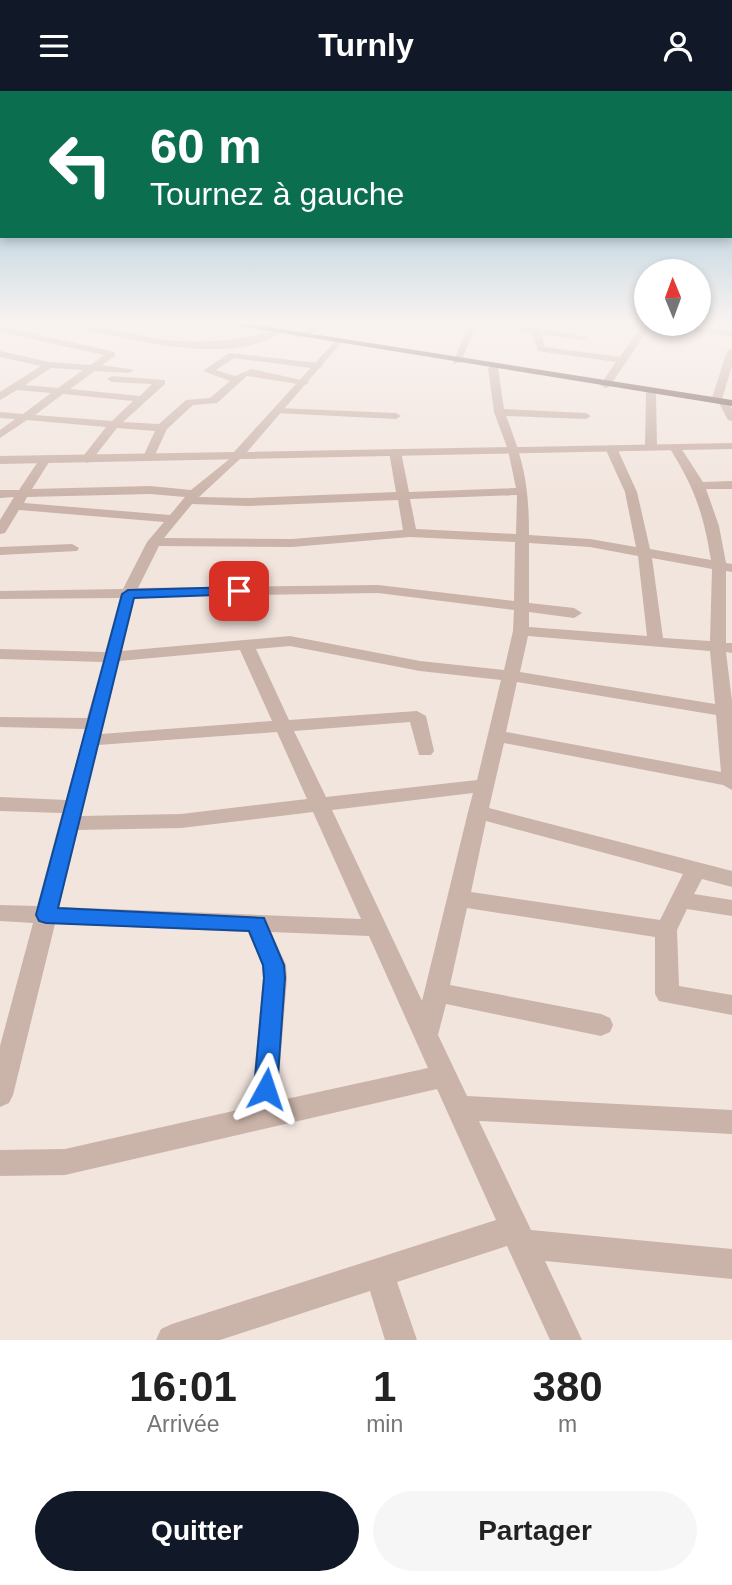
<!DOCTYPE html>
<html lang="fr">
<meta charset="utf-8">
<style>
body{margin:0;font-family:Arial,sans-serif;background:#f6f6f6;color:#222;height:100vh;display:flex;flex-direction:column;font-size:26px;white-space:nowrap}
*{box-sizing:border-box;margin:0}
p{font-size:23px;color:#767676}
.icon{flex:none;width:38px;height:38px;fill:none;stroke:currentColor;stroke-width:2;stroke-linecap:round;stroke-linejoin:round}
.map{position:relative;height:1249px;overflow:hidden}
.side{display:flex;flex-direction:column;background:#fff;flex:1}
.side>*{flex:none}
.banner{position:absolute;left:0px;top:0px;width:733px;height:147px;box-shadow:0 4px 10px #0003;background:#0b6e4f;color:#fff;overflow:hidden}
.needle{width:46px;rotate:359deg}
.controls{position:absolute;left:634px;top:168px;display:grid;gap:14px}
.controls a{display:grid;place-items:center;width:77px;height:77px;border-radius:50%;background:#fff;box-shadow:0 4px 10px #0003;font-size:35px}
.pin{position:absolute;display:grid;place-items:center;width:60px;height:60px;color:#fff;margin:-30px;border-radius:14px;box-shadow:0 4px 10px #0006}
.me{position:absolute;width:77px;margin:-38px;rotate:5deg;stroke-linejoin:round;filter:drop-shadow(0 0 5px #0008)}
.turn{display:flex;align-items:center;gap:24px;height:147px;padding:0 35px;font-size:32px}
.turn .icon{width:91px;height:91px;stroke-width:2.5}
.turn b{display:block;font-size:49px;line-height:60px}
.eta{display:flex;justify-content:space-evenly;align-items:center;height:119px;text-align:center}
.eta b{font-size:42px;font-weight:800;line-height:49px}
.button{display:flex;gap:14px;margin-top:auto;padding:14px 35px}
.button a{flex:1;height:80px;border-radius:42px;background:#111827;color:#fff;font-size:28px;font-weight:800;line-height:80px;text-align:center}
.button a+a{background:#f6f6f6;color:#222}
header{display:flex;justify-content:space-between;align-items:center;height:91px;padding:0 35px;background:#111827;color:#fff;font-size:32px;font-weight:800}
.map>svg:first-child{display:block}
</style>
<header><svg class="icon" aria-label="menu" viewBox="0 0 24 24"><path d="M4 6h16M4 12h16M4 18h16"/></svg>Turnly<svg class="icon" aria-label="person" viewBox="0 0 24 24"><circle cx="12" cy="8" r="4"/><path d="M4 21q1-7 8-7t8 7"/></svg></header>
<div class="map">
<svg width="732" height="1249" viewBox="0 0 732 1249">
<rect width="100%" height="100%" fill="#f2e5de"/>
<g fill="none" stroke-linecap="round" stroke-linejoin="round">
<g fill="#cab3a9" fill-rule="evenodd">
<path d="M64,232c27,0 53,8 79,13 47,9 88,7 133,-6l4,3c-44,29 -126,12 -175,1 -13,-3 -29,-5 -41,-11z"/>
<path d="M320,232h12l-32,15 -7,-2z"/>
<path d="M469,232h8l-16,39 -8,2z"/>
<path d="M478,232l53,4 -1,-4h8l2,5 48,9 -4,3 -43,-6 4,13 75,10 21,-31 -5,-3 96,7v6l-82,-9 -41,60 -4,1 -5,-3 16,-23 -78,-11 -6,-18z"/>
<path d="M0,235l115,26v4l-13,9 32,5 -5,3 -34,-2 -25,18 70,7 12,-12 -40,-2 -5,-3 5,-3 53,4v4l-42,38 36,2 27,-24 24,-2 20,-17 -27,-10 26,-18 89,10 5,3 -5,3 -84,-11 -18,12 19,6 17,-7 58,13 -5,3 -58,-9 -30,27 -24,2 -26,24 -14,30 -10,-2 12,-26 -38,-3 -26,33 -4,2 -6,-4 25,-32 -79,-7 -27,18v-8l15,-11 -15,-1v-6l23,2 28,-21 -34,-3 -17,10v-8l41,-26 -41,-9v-6l49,11 42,3 13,-10 -104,-23zM51,277l32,2 -25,18 -33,-3zM63,303l70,7 -21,20 -77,-6z"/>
<path d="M732,257v18l-10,33 5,1 5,9v12l-4,-1 -9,-17 -8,-2 16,-50z"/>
<path d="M493,274l5,3 6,41 82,4 5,3 -5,3 -80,-3c18,46 23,69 23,119l61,4 46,8 -11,-55 -20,-44 6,-3 6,3 20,44 13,57 61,11c-8,-48 -16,-71 -42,-113l10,-2 24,37 29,-1v8h-26l13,37 7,37 6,1v8l-6,-1v72h6v10l-6,-1 6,49v89l-9,-5 -219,-42 -15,65 243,63v16l-30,-8 -8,15 38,6v16l-45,-7 -10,21 2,56 53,9v20l-73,-14 -4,-7v-57l-188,-29 -17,77 151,29 9,4 3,7 -3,7 -9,4 -155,-32 -8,31 29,61 265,14v24l-253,-13 52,109 201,19v30l-187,-18 37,79h-32l-43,-94 -110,36 20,58h-32l-15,-49 -150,49h-64l5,-11 11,-5 324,-104 -59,-131 -372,86 -65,1v-26l65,-1 186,-42 12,-129 -1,-13 -14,-33 -193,-8 -42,171 -4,8 -9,4v-61l33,-123 -33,-2v-16l37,1 25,-93 -62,-2v-14l66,3 19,-71 -85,-2v-10l87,1 16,-56 -103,-3v-10l105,3 15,-54 -120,1v-8l123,-2 24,-47 17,-20 -145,-12 -14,23 -5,1v-14l14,-23 -14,1v-8h19l22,-33 4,-2 6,4 -19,30 118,-3 41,4 46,-37 6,3 -2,2 -42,39 48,1 149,-6 -7,-40 6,-3 6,3 8,40 107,-4 -8,-38 -14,-38 -6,-44zM150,403l35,3 -15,18 -146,-12 3,-6zM517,404l-1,39 -100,-5 -6,-30zM398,409l5,30 -111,9 -128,-1 28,-34 55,2zM410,446l105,5 -1,59 -136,-16 -240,3 21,-42 133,1zM529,452l61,4 48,9 9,80 -118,-9v-15l45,6 8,-5 -8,-5 -45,-5zM652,467l60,11 -2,72 -47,-3zM378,502l136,17 -1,21 -9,39 -84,-9 -130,-25 -169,15 14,-54zM528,545l182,15 5,53 -195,-32zM290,555l130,25 81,9 -24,100 -151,17 -32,-66 116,-9 9,33h12l3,-4 -8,-35 -9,-5 -128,9 -33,-71zM240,559l32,71 -171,13 18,-73zM517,591l199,33 5,57 -215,-40zM277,641l30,67 -126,15 -100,2 17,-71zM473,702l-5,19 -46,189 -90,-191zM313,721l48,107 -302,-12 19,-77 103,-2zM486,730l197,53 -23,46 -189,-28zM271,841l98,4 59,132 -151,33 10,-123 -1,-13z"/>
<path d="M651,298l5,3 1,55 -6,3 -6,-3 1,-55z"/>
<path d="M278,317l118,5 5,3 -5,3 -122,-6 -1,-2z"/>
<path d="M72,453l7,4 -2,3 -77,4v-8z"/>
</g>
<path fill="#cab3a9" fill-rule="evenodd" d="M337,248l3,1v4l-93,108 485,-9v6l-732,15v-8l234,-4z"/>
<path fill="#79605a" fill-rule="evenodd" d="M220,232h23l489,77v6z"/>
</g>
<linearGradient id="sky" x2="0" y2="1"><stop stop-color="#7db2cf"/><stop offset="0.57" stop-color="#f9f3f0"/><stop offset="1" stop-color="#f9f3f0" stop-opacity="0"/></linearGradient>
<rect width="732" height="407" fill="url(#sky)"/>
<path fill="#1a73e8" stroke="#114b97" stroke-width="2" d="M239,496l7,4 -2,3 -110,4 -76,310 206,10 20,47 1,13 -8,111 -3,8 -8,3 -9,-3 -3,-8 10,-111 -1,-13 -14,-34 -203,-8 -7,-2 -3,-6 86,-321 6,-4z"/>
</svg>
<div class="controls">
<a><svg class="needle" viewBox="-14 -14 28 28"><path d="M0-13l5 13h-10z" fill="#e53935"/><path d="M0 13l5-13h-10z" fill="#767676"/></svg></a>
</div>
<div class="pin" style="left:239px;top:500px;background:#d93025"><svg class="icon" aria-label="arrive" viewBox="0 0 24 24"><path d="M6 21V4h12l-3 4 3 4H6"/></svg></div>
<svg class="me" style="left:266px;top:998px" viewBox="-20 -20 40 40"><path d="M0-17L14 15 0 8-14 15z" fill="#1a73e8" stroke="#fff" stroke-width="4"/></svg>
<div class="banner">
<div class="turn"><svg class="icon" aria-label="left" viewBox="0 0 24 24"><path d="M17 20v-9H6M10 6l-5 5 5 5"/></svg><div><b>60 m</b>Tournez à gauche</div></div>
</div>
</div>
<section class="side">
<div class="eta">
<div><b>16:01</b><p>Arrivée</p></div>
<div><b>1</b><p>min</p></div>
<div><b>380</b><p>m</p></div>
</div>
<div class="button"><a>Quitter</a><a>Partager</a></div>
</section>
